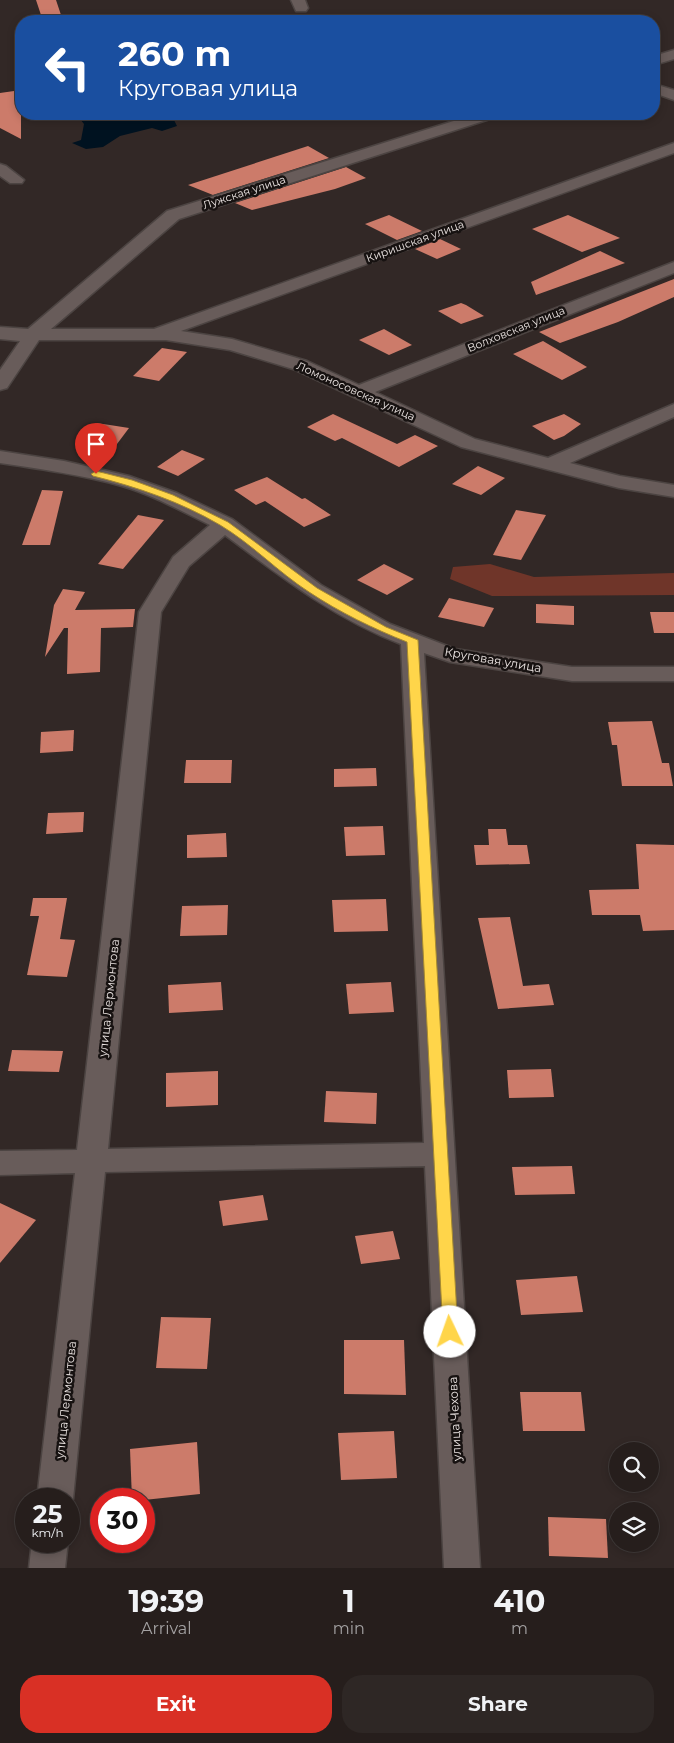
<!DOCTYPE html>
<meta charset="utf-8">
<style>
body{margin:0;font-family:Montserrat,sans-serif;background:#2e2725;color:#f1f3f6;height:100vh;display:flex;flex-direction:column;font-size:19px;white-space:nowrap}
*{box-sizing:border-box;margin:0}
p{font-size:16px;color:#a4a2a3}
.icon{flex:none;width:28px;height:28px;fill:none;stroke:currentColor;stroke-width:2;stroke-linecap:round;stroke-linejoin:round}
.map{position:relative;height:1568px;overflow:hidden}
.details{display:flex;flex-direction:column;background:#261e1c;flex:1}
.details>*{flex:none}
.top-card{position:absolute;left:15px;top:15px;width:645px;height:105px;border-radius:20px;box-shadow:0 2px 8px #0003,0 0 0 1px #423c3b;background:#1a4fa0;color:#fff;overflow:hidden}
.tools{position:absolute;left:609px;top:1442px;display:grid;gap:10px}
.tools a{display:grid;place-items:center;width:50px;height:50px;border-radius:50%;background:#261e1c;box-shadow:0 2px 8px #0003,0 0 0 1px #423c3b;font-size:25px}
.speed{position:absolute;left:15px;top:1488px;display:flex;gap:10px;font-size:25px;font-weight:700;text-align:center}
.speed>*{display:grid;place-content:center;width:65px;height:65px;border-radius:50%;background:#261e1c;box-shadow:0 2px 8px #0003,0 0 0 1px #423c3b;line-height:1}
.speed small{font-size:12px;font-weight:400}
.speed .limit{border:8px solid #d22;background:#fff;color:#111}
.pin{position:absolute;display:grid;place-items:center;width:42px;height:42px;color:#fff;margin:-51px -21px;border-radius:50% 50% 50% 0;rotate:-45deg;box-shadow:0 0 5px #0007}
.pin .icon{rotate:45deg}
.me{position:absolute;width:55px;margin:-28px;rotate:357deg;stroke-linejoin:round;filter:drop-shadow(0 0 4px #0008)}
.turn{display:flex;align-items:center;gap:18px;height:105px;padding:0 20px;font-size:22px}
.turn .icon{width:65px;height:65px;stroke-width:2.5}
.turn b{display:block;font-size:35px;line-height:42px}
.eta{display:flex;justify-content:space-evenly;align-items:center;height:85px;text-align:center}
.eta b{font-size:30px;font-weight:700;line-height:35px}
.action{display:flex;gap:10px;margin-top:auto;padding:10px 20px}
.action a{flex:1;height:58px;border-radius:20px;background:#d93025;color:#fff;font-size:20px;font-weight:700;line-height:58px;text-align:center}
.action a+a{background:#2e2725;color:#f1f3f6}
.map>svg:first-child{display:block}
</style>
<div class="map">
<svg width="674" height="1568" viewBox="0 0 674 1568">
<rect width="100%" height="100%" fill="#322826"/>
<path fill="#6f3529" d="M490,564l44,13 140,-4v22l-182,1 -42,-17 3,-12z"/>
<path fill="#001220" d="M76,114h95l6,12 -15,5 -10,-3 -32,8 -17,11 -17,2 -14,-6 9,-3 3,-16z"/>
<g fill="#cc7b6a">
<path d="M36,0h20l7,21h-20z"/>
<path d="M21,90v49l-21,-11v-35z"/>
<path d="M308,146l21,12 -116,37 -25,-10z"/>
<path d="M346,167l20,11 -31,11 -83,21 -17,-7z"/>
<path d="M389,215l33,16 -25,9 -32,-16z"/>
<path d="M568,215l52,23 -38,14 -50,-23z"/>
<path d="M440,239l21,10 -24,10 -22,-10z"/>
<path d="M600,251l25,12 -89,32 -5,-13z"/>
<path d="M674,279v18l-56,25 -58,21 -21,-11z"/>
<path d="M461,303l5,2 18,11 -23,8 -23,-13z"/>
<path d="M384,329l28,16 -23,10 -30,-15z"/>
<path d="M543,341l44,26 -25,13 -49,-26z"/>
<path d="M162,348l25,4 -28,29 -26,-5z"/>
<path d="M333,414l64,30 18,-9 23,11 -39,21 -57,-29 -7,3 -28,-14z"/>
<path d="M564,414l17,10 -17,12 -10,4 -22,-14z"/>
<path d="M97,423l32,5 -15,20 -33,-5z"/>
<path d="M182,450l23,9 -27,17 -21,-9z"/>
<path d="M478,466l27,12 -24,17 -29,-11z"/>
<path d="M267,477l35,22 3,-1 26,17 -27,12 -39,-26 -9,4 -22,-15z"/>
<path d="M42,490l21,1 -13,54h-28z"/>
<path d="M516,510l30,5 -25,45 -28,-5z"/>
<path d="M138,515l26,5 -41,49 -25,-5z"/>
<path d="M384,564l30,15 -27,16 -30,-15z"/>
<path d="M63,589l22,3 -10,18 60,-1 -2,18 -32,1 -1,44 -33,2 1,-46h-4l-19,29 9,-52z"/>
<path d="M449,598l45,10 -10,19 -46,-10z"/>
<path d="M536,604l38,2v19l-38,-2z"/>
<path d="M650,612h24v21h-20z"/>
<path d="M652,721l10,42h7l4,23h-51l-5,-41h-5l-4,-23z"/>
<path d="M74,730l-1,21 -33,2 1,-21z"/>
<path d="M186,760h46l-1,23h-47z"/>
<path d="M376,768l1,18 -43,1v-18z"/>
<path d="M84,812l-1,20 -37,2 2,-21z"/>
<path d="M383,826l2,29 -39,1 -2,-29z"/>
<path d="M488,829h18l2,16h19l3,19 -54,1 -2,-20h15z"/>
<path d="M226,833l1,24 -40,1v-23z"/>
<path d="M636,844l38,1v85l-31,1 -3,-16h-48l-3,-25 50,-1z"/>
<path d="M33,898h34l-7,41 15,1 -8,37 -40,-2 12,-59h-9z"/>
<path d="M386,899l2,32 -54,1 -2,-32z"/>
<path d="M228,905l-1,30 -47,1 2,-30z"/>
<path d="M510,917l13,69 26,-2 5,21 -56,4 -20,-91z"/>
<path d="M221,982l2,28 -54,3 -1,-28z"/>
<path d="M391,982l3,30 -45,2 -3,-30z"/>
<path d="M12,1050l51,1 -4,21 -51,-1z"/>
<path d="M551,1069l3,28 -45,1 -2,-28z"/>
<path d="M218,1071v34l-52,2v-34z"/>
<path d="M326,1091l51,2 -1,31 -52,-2z"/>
<path d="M572,1166l3,28 -60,1 -3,-28z"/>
<path d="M263,1195l5,25 -45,6 -4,-25z"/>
<path d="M0,1203l36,17 -36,43z"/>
<path d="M393,1231l7,28 -39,5 -6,-28z"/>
<path d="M577,1276l6,36 -62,3 -5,-35z"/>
<path d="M161,1317l50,1 -4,51 -51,-1z"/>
<path d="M344,1340h60l2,55 -62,-1z"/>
<path d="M520,1392h61l4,39h-62z"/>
<path d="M394,1431l3,47 -56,2 -3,-47z"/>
<path d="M197,1442l3,52 -56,6 -12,-1 -2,-50z"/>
<path d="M548,1517l58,2 2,39 -59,-2z"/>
</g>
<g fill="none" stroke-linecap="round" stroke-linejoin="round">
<g stroke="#4c4442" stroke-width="3">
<g id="minor">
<path d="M291,0h14l3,8 -2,3h-10z"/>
<path d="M674,50v9l-20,6v-9z"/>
<path d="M654,84l20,6v10l-20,-7z"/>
<path d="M476,114h23l-3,3 -317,102 -128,110h103l520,-186v10l-493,178 51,8 75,22 52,24 315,-123v11l-299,119 100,47 73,19 126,-54v13l-104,46 50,13 54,9v12l-55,-9 -158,-41 -168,-78 -63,-19 -64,-10h-127l-32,48 -7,2v-20l20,-29 -20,-2v-12l28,2 139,-118z"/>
<path d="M0,164l6,2 18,14 -2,3h-12l-10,-7z"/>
<path d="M0,451l64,10 65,15 48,17 55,26 89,66 69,39 65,25 117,18h102v14h-102l-122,-19 -26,-9 56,915h-36l-19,-402 -320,6 -32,327 -4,8v-8h-32l38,-326 -75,2v-24l77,-1 62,-538 34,-55 37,-32c-29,-14 -57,-30 -88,-39 -40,-11 -81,-17 -122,-23zM225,535c55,41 110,84 176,109l23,499 -316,6 53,-537 28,-46z"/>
<path d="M32,1541h36l-3,27h-36z"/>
</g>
</g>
<use href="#minor" fill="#685c5a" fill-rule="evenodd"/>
</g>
<path fill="#ffd54a" stroke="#a68a30" d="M96,471l36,9 41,15 55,27 89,66 69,39 32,13 40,692 -3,4 -5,2 -5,-2 -2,-4 -36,-690c-33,-13 -68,-30 -98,-50 -31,-20 -57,-48 -89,-67 -39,-23 -83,-38 -127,-49l-2,-2z"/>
<g text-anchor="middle" stroke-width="5" stroke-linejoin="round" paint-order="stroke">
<g font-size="11" fill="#ece5e3" stroke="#171211">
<text transform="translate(244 192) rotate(-18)" y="4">Лужская улица</text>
<text transform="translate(415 241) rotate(-20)" y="4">Киришская улица</text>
<text transform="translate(516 329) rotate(-22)" y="4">Волховская улица</text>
<text transform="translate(356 391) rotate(24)" y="4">Ломоносовская улица</text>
</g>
<g font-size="12" fill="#ece5e3" stroke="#171211">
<text transform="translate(493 660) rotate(10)" y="4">Круговая улица</text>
<text transform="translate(109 998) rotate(-84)" y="4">улица Лермонтова</text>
<text transform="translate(66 1400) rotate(-84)" y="4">улица Лермонтова</text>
<text transform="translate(455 1419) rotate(-93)" y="4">улица Чехова</text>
</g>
</g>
</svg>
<div class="tools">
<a><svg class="icon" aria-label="search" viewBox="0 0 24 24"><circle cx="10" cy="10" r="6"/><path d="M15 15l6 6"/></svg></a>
<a><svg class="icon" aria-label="layers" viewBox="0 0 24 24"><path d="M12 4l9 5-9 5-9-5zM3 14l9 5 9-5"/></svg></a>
</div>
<div class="speed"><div>25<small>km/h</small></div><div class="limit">30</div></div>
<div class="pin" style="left:96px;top:474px;background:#d93025"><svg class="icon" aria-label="arrive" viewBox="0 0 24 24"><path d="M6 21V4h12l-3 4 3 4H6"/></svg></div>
<svg class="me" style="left:450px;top:1332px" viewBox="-20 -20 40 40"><circle r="19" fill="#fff"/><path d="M0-13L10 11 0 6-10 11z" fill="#ffd54a"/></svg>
<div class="top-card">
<div class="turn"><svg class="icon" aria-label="left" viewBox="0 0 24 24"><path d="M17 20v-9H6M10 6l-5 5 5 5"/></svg><div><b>260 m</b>Круговая улица</div></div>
</div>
</div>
<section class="details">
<div class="eta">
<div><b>19:39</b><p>Arrival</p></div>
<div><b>1</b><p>min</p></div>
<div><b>410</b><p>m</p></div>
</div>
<div class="action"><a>Exit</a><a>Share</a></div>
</section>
